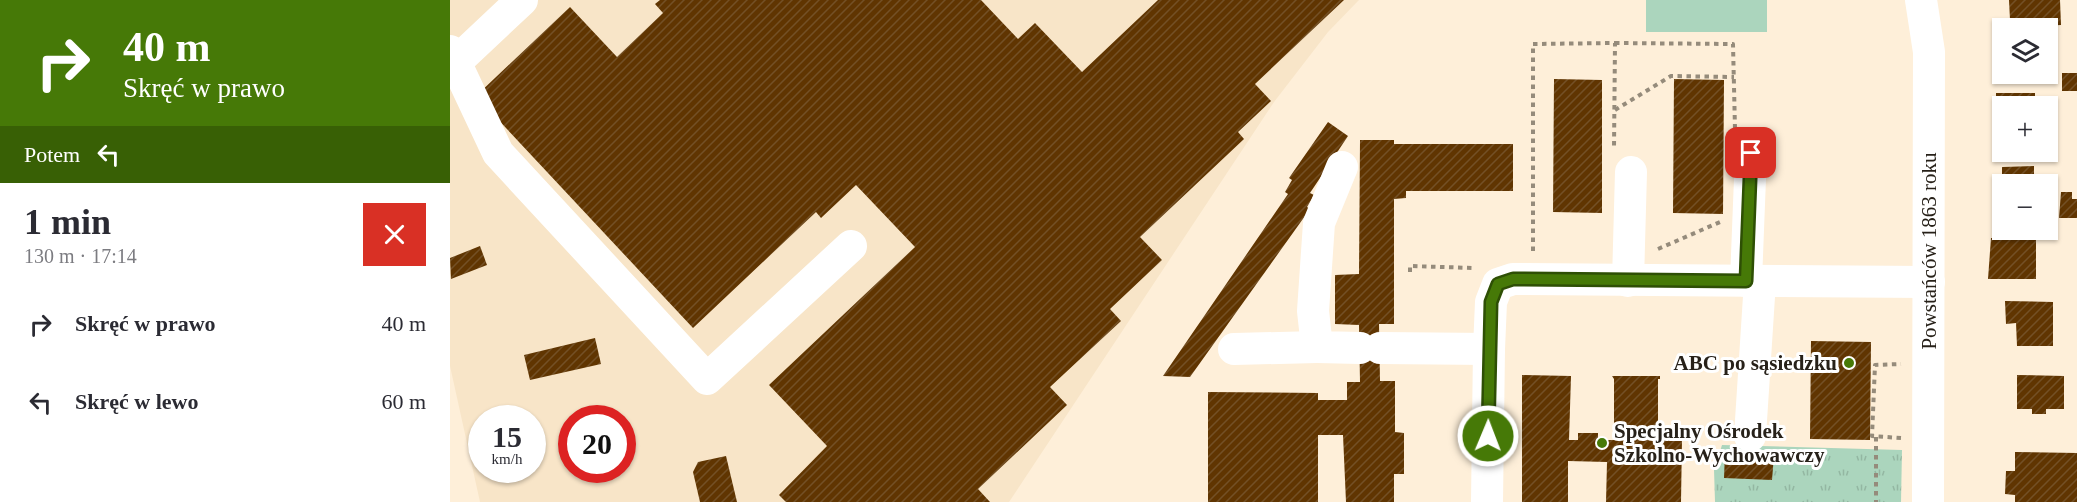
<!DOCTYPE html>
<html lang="pl">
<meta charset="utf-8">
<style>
body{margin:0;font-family:"Times New Roman",serif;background:#f7f7f7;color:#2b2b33;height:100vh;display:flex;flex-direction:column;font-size:22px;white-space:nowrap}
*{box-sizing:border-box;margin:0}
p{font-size:20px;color:#7c7c81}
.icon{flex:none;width:33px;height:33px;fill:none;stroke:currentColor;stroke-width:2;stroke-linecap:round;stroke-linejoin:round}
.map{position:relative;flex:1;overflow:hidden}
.panel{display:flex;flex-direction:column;background:#fff;width:450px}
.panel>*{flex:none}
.banner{background:#467907;color:#fff;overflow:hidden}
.fabs{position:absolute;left:1542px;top:18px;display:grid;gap:12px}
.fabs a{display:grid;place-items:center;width:66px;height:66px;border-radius:0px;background:#fff;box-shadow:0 2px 4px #0004;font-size:30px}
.speed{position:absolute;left:18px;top:405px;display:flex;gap:12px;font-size:30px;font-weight:700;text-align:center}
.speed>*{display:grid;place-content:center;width:78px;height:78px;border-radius:50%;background:#fff;box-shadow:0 2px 4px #0004;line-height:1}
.speed small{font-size:15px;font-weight:400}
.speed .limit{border:9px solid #d22;background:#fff;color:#111}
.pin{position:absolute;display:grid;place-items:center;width:51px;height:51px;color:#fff;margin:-26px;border-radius:12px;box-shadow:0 3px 9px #0006}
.me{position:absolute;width:66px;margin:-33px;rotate:1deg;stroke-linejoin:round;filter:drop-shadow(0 0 4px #0008)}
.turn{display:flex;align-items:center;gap:21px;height:126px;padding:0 24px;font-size:27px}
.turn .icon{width:78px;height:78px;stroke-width:2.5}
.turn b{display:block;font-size:42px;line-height:51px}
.then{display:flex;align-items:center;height:57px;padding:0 24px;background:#0003;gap:12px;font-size:22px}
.round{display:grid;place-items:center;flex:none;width:63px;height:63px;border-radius:0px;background:#f7f7f7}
.headline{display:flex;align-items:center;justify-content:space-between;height:102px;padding:0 24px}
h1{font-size:36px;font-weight:700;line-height:45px}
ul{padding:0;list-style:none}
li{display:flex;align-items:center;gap:18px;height:78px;padding:0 24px}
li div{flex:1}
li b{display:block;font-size:22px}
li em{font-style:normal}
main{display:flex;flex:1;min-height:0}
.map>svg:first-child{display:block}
</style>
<main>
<section class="panel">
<div class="banner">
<div class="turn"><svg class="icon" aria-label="right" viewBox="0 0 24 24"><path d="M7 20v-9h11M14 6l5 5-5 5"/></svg><div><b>40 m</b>Skręć w prawo</div></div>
<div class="then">Potem<svg class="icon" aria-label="left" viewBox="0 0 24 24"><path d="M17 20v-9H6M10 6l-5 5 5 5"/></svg></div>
</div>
<div class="headline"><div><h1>1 min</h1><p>130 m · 17:14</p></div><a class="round" style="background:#d93025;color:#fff"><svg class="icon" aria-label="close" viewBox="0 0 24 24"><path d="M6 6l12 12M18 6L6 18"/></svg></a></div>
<ul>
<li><svg class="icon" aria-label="right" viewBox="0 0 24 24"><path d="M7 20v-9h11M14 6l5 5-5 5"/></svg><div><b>Skręć w prawo</b></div><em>40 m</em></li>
<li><svg class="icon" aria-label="left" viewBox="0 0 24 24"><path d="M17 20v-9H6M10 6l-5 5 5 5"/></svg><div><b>Skręć w lewo</b></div><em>60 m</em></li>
</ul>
</section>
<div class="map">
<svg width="1627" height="502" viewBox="0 0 1627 502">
<defs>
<pattern id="grass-tufts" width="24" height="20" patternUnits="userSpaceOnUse" patternTransform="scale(1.5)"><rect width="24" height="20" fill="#abd5bd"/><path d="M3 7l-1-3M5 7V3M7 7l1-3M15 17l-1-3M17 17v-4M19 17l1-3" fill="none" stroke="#93b7a2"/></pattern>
<pattern id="building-hatch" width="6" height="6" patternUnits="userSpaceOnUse" patternTransform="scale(1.5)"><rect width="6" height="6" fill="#603501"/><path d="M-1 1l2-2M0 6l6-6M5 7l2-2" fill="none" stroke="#735026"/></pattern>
</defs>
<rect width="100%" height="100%" fill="#feefd9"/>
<path fill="#f8e5c8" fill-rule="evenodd" d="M0,0h909l-31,32 -54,70 -265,400h-529l-30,-136zM32,418h50v52h-50zM122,418h50v52h-50z"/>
<path fill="url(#grass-tufts)" d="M1272,445l180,5 -1,52h-186l-1,-32z"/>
<rect fill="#abd5bd" x="1196" y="0" width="121" height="32"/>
<g fill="url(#building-hatch)">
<path d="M210,0h321l37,39 17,-16 47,49 76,-72h186l-89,84 16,17 -33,31 6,7 -104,98 22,23 -52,49 11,12 -71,66 17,18 -89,84 12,13h-204l-7,-7 48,-49 -58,-61 146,-138 -59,-62 -35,33 -5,-6 -123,116 -217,-232 94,-89 47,50 46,-44 -8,-9z"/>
<path d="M1559,0h51l1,25 -20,1v-7l-31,1z"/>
<rect x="1612" y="73" width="15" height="18"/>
<path d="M1104,79l48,1v133l-49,-1z"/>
<path d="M1224,79l50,1 -1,134 -50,-1z"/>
<path d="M1546,93h39v13h-33v7h-6z"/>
<path d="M878,122l20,14 -38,57 4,2 -7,12 3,2 -120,168 -27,-1 125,-182 -3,-2 7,-12 -3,-2z"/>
<path d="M910,140h34v4h119v47h-107v7l-12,1v125h-15l1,57h15v51l9,1v41h-10v28h-48l-3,-67h-25v67h-110v-110l110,1v7h29v-18h13l-1,-57 -24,-1v-49l24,-1z"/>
<path d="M1584,166v11h7v7h-39v-17z"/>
<path d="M1611,192h11v7h5v19h-18z"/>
<path d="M1541,238h45v41h-48z"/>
<path d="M30,246l7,19 -36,14 -1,-21z"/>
<path d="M1555,301l48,1v44h-36l-1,-23 -10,1z"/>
<path d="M145,338l6,26 -71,16 -6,-25z"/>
<path d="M1361,341l60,1 -1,98 -60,-1z"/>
<path d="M1072,375l49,1 -2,64h9v-7h20v7h16v-61l-2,-3h48v3h-2v57h26l-2,3 -1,63h-75l1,-40 -39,-1v41h-46z"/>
<path d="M1567,375l47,1v33h-18v5h-14v-5h-15z"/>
<path d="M1565,452l62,1v49h-62v-7l-10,-1 1,-23h9z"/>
<path d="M1275,453l49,2 -2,25 -48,-2z"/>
<path d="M276,456l11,46h-37l-7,-30 5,-10z"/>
</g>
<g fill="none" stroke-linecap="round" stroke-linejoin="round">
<g stroke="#958b7b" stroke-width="4" stroke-dasharray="4.5 4.5" stroke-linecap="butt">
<path d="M1165,43l118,1 2,85"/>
<path d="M1165,110l56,-34 63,1"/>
<path d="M1208,249l62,-27"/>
<path d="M1083,251v-207l82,-1 -1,105"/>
<path d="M960,272v-6l64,2"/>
<path d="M1426,437v65"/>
<path d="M1451,438l-29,-2 3,-71 26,-1"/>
</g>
<g stroke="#fff" stroke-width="32">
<path d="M1471,0l8,52 -1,450"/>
<path d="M0,51l48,102 209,226 144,-133"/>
<path d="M7,61l65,-61"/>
<path d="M892,167l-23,56 -6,88 4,36 43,1"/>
<path d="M1178,281l3,-109"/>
<path d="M1296,281l5,-128"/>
<path d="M930,348l109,1 2,-47 7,-18 15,-5 416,3"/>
<path d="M784,349l83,-2"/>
<path d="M1300,436l10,-155"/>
<path d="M1037,502l2,-153"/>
</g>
</g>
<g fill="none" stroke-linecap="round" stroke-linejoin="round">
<g stroke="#2e4f05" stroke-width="15">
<path id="route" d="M1038,436l3,-134 7,-18 15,-5 233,2 5,-128"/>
</g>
<use href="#route" stroke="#467907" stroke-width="10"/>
</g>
<g fill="#467907" stroke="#fff" stroke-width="2">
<circle cx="1399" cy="363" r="6"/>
<circle cx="1152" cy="443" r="6"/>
</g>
<g text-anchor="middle" stroke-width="6" stroke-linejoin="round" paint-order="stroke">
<g font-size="21" fill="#272119" stroke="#fff">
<text transform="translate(1479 251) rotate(-90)" y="7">Powstańców 1863 roku</text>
</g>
<g font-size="21" font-weight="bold" fill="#272119" stroke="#fff" text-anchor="end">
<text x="1387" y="370">ABC po sąsiedzku</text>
<text x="1164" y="438" text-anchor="start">Specjalny Ośrodek<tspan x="1164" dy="24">Szkolno-Wychowawczy</tspan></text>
</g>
</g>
</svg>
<div class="fabs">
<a><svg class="icon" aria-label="layers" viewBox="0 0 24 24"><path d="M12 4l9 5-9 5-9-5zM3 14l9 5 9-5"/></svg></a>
<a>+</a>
<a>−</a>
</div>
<div class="speed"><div>15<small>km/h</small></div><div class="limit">20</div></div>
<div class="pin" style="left:1301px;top:153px;background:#d93025"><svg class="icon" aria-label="arrive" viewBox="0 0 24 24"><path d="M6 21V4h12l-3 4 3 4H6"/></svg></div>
<svg class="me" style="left:1038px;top:436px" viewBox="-20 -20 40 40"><circle r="17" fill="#467907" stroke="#fff" stroke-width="3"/><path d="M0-11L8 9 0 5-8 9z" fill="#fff"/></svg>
</div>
</main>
